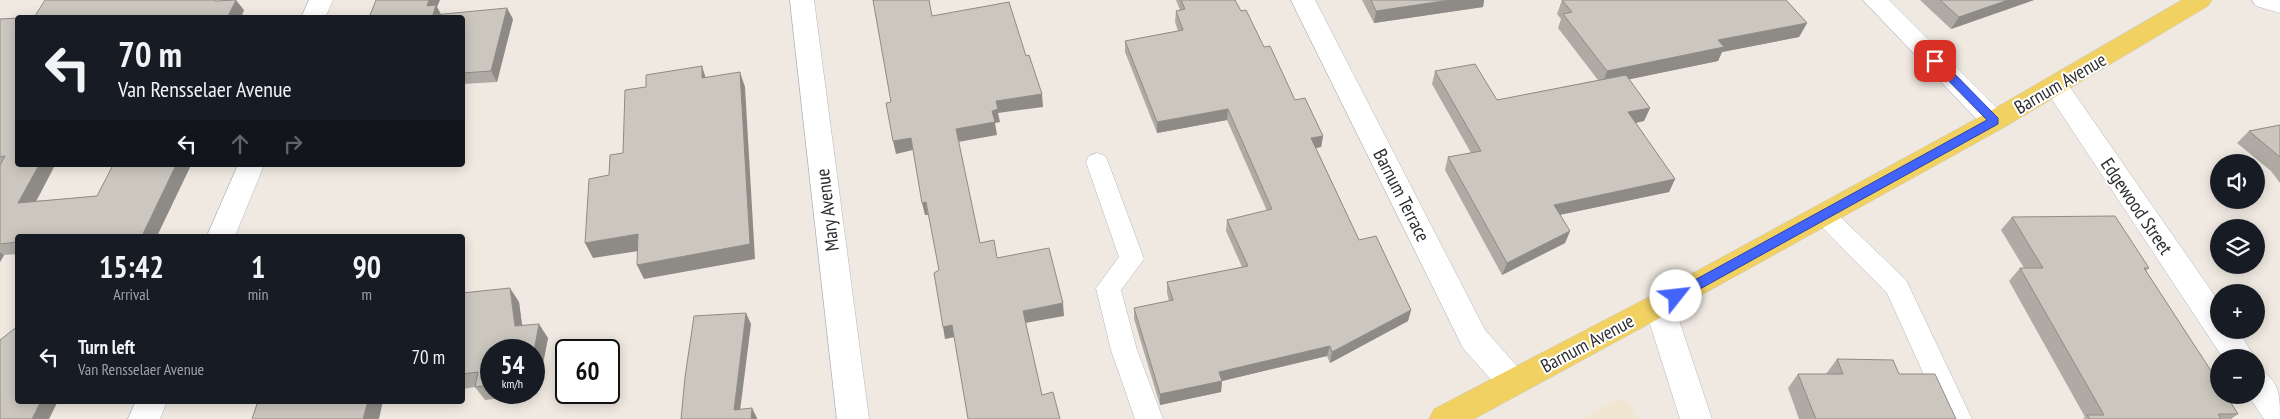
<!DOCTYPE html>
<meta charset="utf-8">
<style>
body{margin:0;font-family:"PT Sans Narrow",sans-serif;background:#242831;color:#f1f3f6;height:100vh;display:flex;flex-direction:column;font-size:19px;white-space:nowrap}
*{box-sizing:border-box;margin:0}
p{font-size:16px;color:#9ea1a6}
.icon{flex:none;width:28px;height:28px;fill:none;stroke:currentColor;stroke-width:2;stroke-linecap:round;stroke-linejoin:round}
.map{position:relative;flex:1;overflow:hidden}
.drawer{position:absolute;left:15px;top:234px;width:450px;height:170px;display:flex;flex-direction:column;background:#171b24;border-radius:5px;box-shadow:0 2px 12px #0003}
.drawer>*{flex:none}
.guide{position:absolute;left:15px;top:15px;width:450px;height:152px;border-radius:5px;box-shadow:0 2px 12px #0003;background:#171b24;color:#f1f3f6;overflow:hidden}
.controls{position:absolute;left:2210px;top:154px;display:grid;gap:10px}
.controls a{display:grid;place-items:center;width:55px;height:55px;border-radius:50%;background:#171b24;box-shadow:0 2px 12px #0003;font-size:25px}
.speed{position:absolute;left:480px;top:339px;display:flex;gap:10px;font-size:25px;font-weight:700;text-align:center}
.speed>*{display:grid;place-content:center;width:65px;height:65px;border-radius:50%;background:#171b24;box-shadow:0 2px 12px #0003;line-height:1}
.speed small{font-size:12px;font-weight:400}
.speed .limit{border:2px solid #111;border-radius:8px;background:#fff;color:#111}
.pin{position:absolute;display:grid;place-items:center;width:42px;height:42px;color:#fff;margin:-21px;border-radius:10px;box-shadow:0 2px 8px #0006}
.me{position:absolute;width:55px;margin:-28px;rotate:61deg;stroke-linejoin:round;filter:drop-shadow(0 0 4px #0008)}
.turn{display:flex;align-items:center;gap:18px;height:105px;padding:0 20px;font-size:22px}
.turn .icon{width:65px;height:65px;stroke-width:2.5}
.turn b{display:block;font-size:35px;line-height:42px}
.lanes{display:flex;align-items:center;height:48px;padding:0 20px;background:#0003;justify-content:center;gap:25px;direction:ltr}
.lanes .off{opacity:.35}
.eta{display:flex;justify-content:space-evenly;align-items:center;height:85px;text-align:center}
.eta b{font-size:30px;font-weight:600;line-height:35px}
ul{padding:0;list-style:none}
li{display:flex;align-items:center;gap:15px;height:75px;padding:0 20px}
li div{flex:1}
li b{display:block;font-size:19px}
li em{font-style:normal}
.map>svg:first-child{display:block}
</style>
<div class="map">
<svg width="2280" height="419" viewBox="0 0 2280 419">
<rect width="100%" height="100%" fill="#efe9e1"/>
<path fill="#f0e6d1" d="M1617,399l12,4 9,16h-56z"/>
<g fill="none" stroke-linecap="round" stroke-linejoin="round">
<g stroke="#b4b7c1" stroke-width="1">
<g id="lane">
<path d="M1097,153l8,3 3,6 36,97 -23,31 16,60 26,69h-28l-24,-69 -15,-62 23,-31 -33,-95 3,-6z"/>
<path d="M1823,205l8,3 75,72 66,139h-28l-57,-126 -72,-73 -4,-6 4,-6z"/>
</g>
</g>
<g stroke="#b4b7c1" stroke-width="1">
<g id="street">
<path d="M309,0h24l-8,18h-24z"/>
<path d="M790,0h24l55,419h-32z"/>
<path d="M1291,0h24l170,330 38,43 4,9 -4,9 -11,4 -11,-4 -38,-43z"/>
<path d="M1863,0h26l114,114 4,7 -4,7 -9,2 -9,-2z"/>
<path d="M2056,77l9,3 154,222v28h19l17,28h-32l-176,-266 -4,-6 4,-6z"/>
<path d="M238,165h26l-29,71h-28z"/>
<path d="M1659,293l10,4 5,8 38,114h-32l-36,-114 5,-8z"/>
<path d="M2256,369c24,9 24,27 24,50h-16l-16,-24h8z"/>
<path d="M136,401h31l-7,18h-32z"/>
</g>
</g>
<g stroke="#b4b7c1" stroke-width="1">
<path id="secondary" d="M2252,0h28v13l-24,-7z"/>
</g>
<g stroke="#c9c9c9" stroke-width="1">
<path id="primary" d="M2182,0h30l-4,6 -205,122 -334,185 -195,106h-45l5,-10 215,-112 336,-183z"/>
</g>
<use href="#lane" fill="#fff" fill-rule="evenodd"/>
<use href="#street" fill="#fff" fill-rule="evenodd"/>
<use href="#secondary" fill="#fff" fill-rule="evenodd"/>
<use href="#primary" fill="#f2d163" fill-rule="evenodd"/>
</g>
<g fill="#afaba4" fill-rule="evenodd">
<path d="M1176,0h59l6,11 23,36 31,53 28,36 -2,11 -5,1 43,92 52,70 -3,11 -78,42 -3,-7 -105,25 -1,11 -61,13 -26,-86v-11l35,-7 -2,-8v-11l75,-15 -16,-36 1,-11 40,-9 -40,-91 -70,13 -32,-81v-11l53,-10 -3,-9 1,-11 4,-1z"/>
<path d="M1362,0h122l-1,7 -109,16z"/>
<path d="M1562,0h224l21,23 -8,14 -77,15 -4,9 -89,18 21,29 -6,13 -8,2 39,56 -6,13 -109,23 10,16 -5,12 -63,32 -57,-105 3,-13 23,-4 -39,-69 3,-13 62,29 101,-20 -40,-52 3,-9 -4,-5z"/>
<path d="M1920,0h114l-83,29z"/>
<path d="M437,7l4,7 72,5 -16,63 -35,2v-66h-93z"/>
<path d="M0,19l18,146h37l-19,36 61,-5 94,-31 -34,71h-139v18l-14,1 -4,7z"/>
<path d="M2280,125v58l-9,-12 -34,-28 12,-12z"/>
<path d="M2012,217l137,51 -3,3 92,143 -7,5h-148l2,-2 -76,-136 11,-13h4l-23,-38z"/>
<path d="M462,293l57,9 3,23 26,13 -11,56 -52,6 -10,-13 -13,2zM491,350h43v42h-43z"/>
<path d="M1837,359l62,15 57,45h-157l-11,-31 10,-14h28z"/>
</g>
<g fill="#8e8b86">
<path d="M236,0l8,10 -3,8h-14z"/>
<path d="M429,0h11l-3,7 5,10 -8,1 -7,-12z"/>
<path d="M1450,0h34l-1,7 -109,16 2,-12z"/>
<path d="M2008,0h26l-83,29 8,-12z"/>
<path d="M507,8l6,11 -16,63 -6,-11z"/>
<path d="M1807,23l-8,14 -77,15 -4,9 -116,24 5,-14 111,-31z"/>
<path d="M702,66l5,16 -5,-4z"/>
<path d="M740,72l5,15 10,172 -111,20 -7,-14z"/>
<path d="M1042,94l1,13 -45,6 2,9 -5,1 2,12 -39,7 -2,-13 36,-18 4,-10z"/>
<path d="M1650,108l-6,13 -21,4 5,-13z"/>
<path d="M1228,109l-1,11 -70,13v-11z"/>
<path d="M1323,136l-2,11 -12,2 2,-11z"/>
<path d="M911,138l2,12 -17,4 -3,-13z"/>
<path d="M39,165h16l-25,48 -12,-10z"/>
<path d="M176,165h15l-34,71h-15z"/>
<path d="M1675,179l-6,13 -120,25 5,-12z"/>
<path d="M926,202l2,13h-3l-3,-12z"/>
<path d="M1570,231l-5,12 -63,32 5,-12z"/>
<path d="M638,234l7,16 -52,8 -8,-15z"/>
<path d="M0,252l4,3 -4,7z"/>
<path d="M510,288l9,14 5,37 -9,-13z"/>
<path d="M1063,303l1,13 -39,7 -2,-12z"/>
<path d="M1411,310l-3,11 -78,42 2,-11z"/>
<path d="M746,313l5,11 -12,95 -5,-9z"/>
<path d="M539,324l9,14 -11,56 -3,-6v-37z"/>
<path d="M952,325l3,12 -10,2 -2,-12z"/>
<path d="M1330,346l-3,10 -105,25 -1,11 -61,13v-11l59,-22z"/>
<path d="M41,401h17l-9,18h-17z"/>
<path d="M368,401h15l-4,18h-16z"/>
<path d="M752,408l5,10v1h-6z"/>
</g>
<g fill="#cbc7bf" stroke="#8e8b86">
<path d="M45,0h170v1l21,-1 -9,18h-208l16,-2z"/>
<path d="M376,0h53l-2,6 9,-1 -3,10 74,-7 -16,63 -29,2v-55h-93z"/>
<path d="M873,0h56l3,16 77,-14 17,54 3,-1 13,39 -46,7 2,8 -6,2 3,11 -39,7 24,114 14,-3 3,18 52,-10 14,55 -40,8 19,84 11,-3 7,27h-92l-16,-94 -9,2 -9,-54 5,-3 -13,-68 -4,1 -11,-65 -18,3 -7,-38 5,-1z"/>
<path d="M1181,0h54l6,11 5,-1 18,37 6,-1 25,54 10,-2 18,38 -12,2 48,102 17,-4 35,74 -79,42 -2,-6 -111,26 3,9 -62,13 -26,-86 39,-8 -6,-18 81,-16 -21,-46 45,-11 -44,-100 -71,13 -32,-81 58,-11 -7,-19 9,-2z"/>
<path d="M1371,0h79l-74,11z"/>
<path d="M1562,0h224l21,23 -89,17 6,7 -117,24 -44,-57 9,-2z"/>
<path d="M1940,0h68l-49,17z"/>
<path d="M18,18v147h21l-21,38 79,-7 16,-31h63l-34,71h-124v6l-18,2v-79l5,-9 -5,1v-138z"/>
<path d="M1475,64l22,36 129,-25 24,33 -22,4 47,67 -121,26 16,26 -63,32 -59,-106 33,-6 -46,-80z"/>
<path d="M702,66v12l38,-6 10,172 -113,21 1,-31 -53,9 4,-64 20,-4 1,-20 13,-2 2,-63 21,-3v-12z"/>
<path d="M2280,125v32l-31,-26z"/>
<path d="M2115,216l34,52h-5l75,115v12h7l12,19h-20l3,5h-131l-3,-4h17l-84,-147h23l-31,-51z"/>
<path d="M510,288l5,38 24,-2 -5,27v-1h-43v35l-16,2 3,-15 -16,2v-81z"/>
<path d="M746,313l-12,97 18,-2 -1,11h-70l4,-42 9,-61z"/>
<path d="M18,326v75h23l-9,18h-32v-79z"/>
<path d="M1837,359l56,1 6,14h36l21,45h-140l-18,-45h45z"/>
<path d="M258,401h110l-5,18h-111z"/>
</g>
<path fill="#4264fb" stroke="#2b41a3" d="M1935,57l4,1 59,60v6l-318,176h-9l-2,-4 2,-3 316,-173 -55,-56 -2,-3z"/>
<g text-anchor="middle" stroke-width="4" stroke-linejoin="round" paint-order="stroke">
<g font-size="19" fill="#2e2e2e" stroke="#fff">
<text transform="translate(2060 83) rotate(-30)" y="7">Barnum Avenue</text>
<text transform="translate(1402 195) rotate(63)" y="7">Barnum Terrace</text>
<text transform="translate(2137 206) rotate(56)" y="7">Edgewood Street</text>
<text transform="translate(827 210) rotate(-97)" y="7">Mary Avenue</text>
<text transform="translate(1587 343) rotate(-28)" y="7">Barnum Avenue</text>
</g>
</g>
</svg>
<div class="controls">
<a><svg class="icon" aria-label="sound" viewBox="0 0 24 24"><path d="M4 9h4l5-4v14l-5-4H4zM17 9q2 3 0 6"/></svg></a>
<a><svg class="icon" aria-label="layers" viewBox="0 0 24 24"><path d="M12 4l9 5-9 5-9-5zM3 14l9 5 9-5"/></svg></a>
<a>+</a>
<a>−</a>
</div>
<div class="speed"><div>54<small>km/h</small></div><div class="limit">60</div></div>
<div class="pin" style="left:1935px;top:61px;background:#d93025"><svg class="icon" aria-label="arrive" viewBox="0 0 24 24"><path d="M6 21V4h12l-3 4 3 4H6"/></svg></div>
<svg class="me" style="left:1676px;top:296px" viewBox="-20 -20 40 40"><circle r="19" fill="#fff"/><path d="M0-13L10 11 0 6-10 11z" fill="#4264fb"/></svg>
<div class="guide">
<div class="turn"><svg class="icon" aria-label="left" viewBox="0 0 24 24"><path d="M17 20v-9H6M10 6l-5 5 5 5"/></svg><div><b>70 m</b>Van Rensselaer Avenue</div></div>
<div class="lanes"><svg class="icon" aria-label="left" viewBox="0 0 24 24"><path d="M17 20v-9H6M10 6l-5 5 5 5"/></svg><svg class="icon off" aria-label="ahead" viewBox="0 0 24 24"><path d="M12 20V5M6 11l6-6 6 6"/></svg><svg class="icon off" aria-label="right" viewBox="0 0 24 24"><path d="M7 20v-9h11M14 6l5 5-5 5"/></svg></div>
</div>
<section class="drawer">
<div class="eta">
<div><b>15:42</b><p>Arrival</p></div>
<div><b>1</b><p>min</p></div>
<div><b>90</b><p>m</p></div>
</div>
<ul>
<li><svg class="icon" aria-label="left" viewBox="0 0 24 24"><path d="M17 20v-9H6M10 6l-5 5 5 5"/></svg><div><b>Turn left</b><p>Van Rensselaer Avenue</p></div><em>70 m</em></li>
</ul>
</section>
</div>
